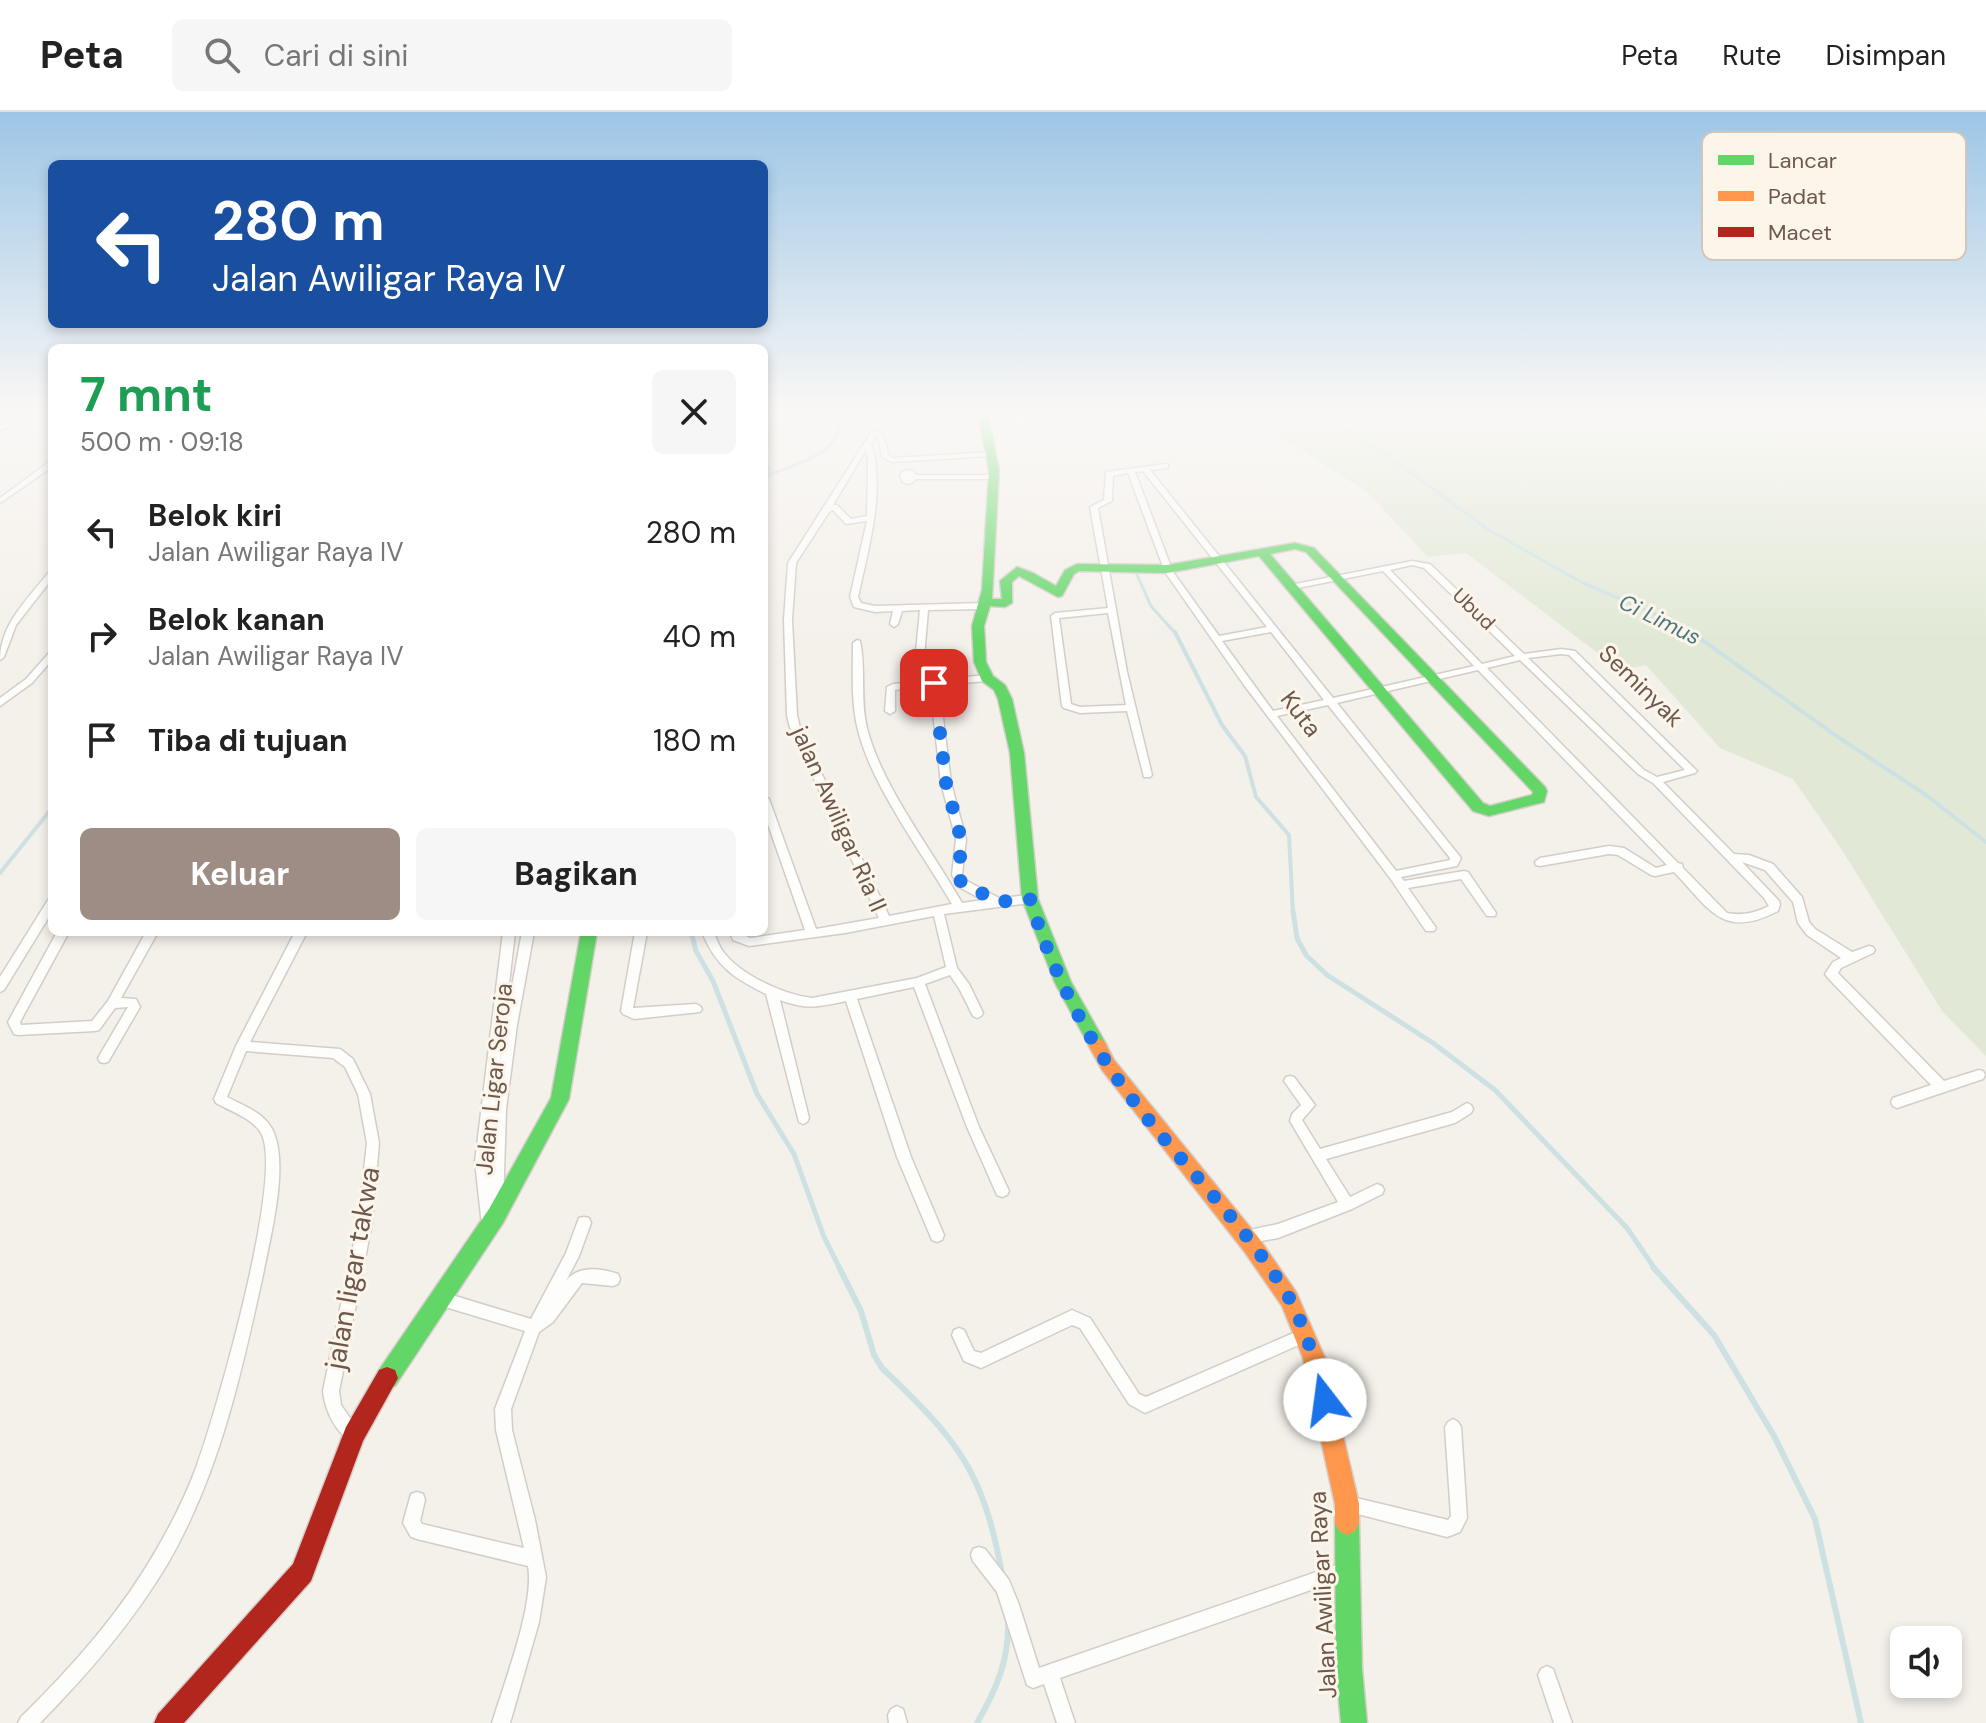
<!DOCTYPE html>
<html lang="id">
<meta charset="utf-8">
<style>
body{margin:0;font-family:"DM Sans",sans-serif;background:#f6f6f6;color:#222;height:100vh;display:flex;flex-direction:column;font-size:30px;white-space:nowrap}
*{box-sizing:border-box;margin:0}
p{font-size:26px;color:#767676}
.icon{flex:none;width:44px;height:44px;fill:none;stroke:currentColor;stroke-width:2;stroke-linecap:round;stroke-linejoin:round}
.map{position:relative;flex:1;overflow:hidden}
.sheet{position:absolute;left:48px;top:232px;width:720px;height:592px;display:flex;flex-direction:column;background:#fff;border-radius:12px;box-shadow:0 4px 12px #0003}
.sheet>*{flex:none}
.banner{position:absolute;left:48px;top:48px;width:720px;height:168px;border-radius:12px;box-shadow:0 4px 12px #0003;background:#1a4fa0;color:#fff;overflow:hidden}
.fabs{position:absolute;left:1890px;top:1514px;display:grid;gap:16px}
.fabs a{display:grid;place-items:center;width:72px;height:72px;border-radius:12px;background:#fff;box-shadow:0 4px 12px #0003;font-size:40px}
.pin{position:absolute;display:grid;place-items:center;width:68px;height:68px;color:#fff;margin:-34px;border-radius:16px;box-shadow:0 4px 12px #0006}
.me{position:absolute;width:88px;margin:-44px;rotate:345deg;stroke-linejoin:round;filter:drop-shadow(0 0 6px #0008)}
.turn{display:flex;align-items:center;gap:28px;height:168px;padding:0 32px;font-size:36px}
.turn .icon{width:104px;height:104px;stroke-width:2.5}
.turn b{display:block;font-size:56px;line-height:68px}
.round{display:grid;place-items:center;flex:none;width:84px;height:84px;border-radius:12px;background:#f6f6f6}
.head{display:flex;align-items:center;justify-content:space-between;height:136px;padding:0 32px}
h1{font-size:48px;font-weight:700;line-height:60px;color:#1e9e55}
.action{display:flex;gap:16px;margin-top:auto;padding:16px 32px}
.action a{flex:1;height:92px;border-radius:12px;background:#9d8d85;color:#fff;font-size:32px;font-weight:700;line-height:92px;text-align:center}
.action a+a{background:#f6f6f6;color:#222}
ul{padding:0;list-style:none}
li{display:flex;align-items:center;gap:24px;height:104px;padding:0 32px}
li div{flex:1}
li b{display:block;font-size:30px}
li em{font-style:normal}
header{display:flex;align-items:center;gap:48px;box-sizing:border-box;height:112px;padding:0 40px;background:#fff;border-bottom:2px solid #e0e0e0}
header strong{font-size:38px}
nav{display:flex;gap:44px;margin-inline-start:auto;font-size:28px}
.search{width:560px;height:72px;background:#f6f6f6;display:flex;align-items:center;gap:20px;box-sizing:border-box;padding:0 28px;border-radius:12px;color:#767676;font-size:30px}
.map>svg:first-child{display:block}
</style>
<header>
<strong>Peta</strong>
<div class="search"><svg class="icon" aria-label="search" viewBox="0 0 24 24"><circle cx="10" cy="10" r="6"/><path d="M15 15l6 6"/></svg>Cari di sini</div>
<nav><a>Peta</a><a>Rute</a><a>Disimpan</a></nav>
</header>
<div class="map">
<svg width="1986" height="1611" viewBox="0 0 1986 1611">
<rect width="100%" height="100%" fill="#f4f0ea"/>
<g fill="#e1e9d6">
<path d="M764,303h69l-62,24 -6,16 6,15 -7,26z"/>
<path d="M1247,303h739v641l-44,-45 -102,-164 -47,-68 -73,-31 -74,-83 -26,5 -154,-117 -38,4 -61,-65z"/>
</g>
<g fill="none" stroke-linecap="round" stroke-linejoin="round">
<g stroke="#cde1e3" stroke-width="3">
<path d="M1322,303l67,42 100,73 94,53 93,40 19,11"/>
<path d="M764,365c31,-14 78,-20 77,-62"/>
<path d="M1137,463l14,31 25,28"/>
</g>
<g stroke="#cde1e3" stroke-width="4">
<path d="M1175,520l47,93 23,31 11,41 33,38 4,78"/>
<path d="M1691,520l144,103 91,60 60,47"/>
<path d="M0,761l52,-65"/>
</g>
<g stroke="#cde1e3" stroke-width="5">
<path d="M1293,799l4,27 9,17 21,20 106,68 62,47 132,138 28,41"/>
<path d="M691,820l5,19 17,30 44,113 37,60 30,83 16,32"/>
</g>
<g stroke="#cde1e3" stroke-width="6">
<path d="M839,1155l22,44 13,44 8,13c75,72 101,101 120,206"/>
<path d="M1653,1155l61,68 60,101 41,83 46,204"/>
<path d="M977,1611c19,-33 32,-62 31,-101"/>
</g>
<g stroke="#d3cdc8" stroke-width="3">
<g id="street">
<path d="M31,303h9l-40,15v-4z"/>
<path d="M872,319l11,3 6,22 4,2 98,-6 4,2 -4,2 -99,6 -10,-5 -4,-21 -2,-1 -5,8c15,47 -3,107 -13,154l3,6 14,3 107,-3 4,3 -4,3 -54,1 -6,71 65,-6 4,3 -4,3 -48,4 12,98 15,56 -4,36 5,6 32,17 31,-3 5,4 -5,4 -86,11 13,54 12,16 14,29 -2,3 -4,2 -4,-2 -13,-26 -10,-15 -25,9 54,143 30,64 -2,4 -5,2 -5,-2 -30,-68 -53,-140 -57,12 54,158 33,78 -2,5 -5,2 -5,-2 -35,-83 -51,-156c-28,6 -39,9 -66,-1l29,118 -2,4 -4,2 -4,-2 -33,-128c-32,-16 -50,-27 -64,-62h12c2,6 4,12 8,18 16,24 62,45 90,48l105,-20 29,-11 -12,-51 -89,17 -96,13 -16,-6 -3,-8h12v2l8,4 55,-8 -41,-117v-17l5,3 47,130 63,-11 -89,-190 -3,-13 -3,-95 4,-57zM866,338l2,8 -1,58 -16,3 -14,-14h-4zM833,398l13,14 21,-3 -17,76 4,10 21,5 18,-1 -3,13 4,3 4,-3 4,-13 18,-1 -7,72 -20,2 -6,3 -2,24 5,3 5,-3v-21l35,-4 11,97 15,56 -4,36 7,12 24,13 -21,3c-30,-53 -81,-118 -95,-175 -7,-29 -1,-60 -7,-87l-3,-1 -4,3c0,29 -2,59 5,87 14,57 64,122 94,174l-63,12 -89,-188 -3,-13 -5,-95 4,-57 33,-51z"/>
<path d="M49,350h3v5l-52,36v-5z"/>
<path d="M1165,352h3v4l-18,2 183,228 141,-32 -91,-95 -90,18 -4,-2 1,-2 122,-24 18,3 94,90 37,-5 14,2 120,118 2,2 -2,2 -32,9 71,72 15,1 24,9 29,33 7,25 6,7 37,23 17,-6 4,1 2,3 -2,3 -32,15 -3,5 106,108 35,-11 4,1 2,4 -2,4 -86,29 -4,-2 -2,-4 2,-4 38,-13 -104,-108 -2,-3 8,-12 8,-4 -34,-23 -9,-12 -5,-21 -28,-32 -23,-8 37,39 1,3 -2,7c-56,29 -68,-2 -104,-39l-19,4 -4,-1 -33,-20 -9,-1 -69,12 -4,-1 -1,-3 5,-4 69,-12 15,2 32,20 11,-3 -189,-195 -141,33 124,155 -4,8 -56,11 3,4 60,-10 4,1 28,41 -1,3h-8l-26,-37 -53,9 28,40 -2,3h-8l-36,-53 -146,-193 -79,-113 -37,-99 -15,3 -1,25 -14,7 29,164 25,103 -2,2h-6l-17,-66 -47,2 -16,-5 -2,-2 -11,-90 4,-3 53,-5 -18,-101 14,-7 2,-28zM1143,359l124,156 -48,9 -46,-64 -38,-100zM1412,453l12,3 91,88 -33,8 -92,-94zM1108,501l18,92 -46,2 -9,-3 -12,-86zM1271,520l53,68 -51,11 -51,-70zM1561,542l8,1 116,115 -28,7 -13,-7 -116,-112zM1520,548l118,114 15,9 111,115 5,8c-14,7 -27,10 -42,7l-44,-45 -1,-4 -4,-1 -191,-195zM1328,593l122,153v2l-54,11 -119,-155z"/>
<path d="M907,358l6,1 3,4h77l4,2 -4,2h-77c-4,5 -8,6 -13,3l-3,-5 2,-5z"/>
<path d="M49,460h3v7l-36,46 -12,32 -4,3c0,-36 28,-61 49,-88z"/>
<path d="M52,540v8l-20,23 -32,23v-8l26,-19 23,-26z"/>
<path d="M52,787v13l-48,78 -4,2v-15l48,-77z"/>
<path d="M57,820h12l-49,90 1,3 71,-4 16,-20 38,-69h12l-37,66 15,1 4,8 -32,55 -4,1 -4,-1 -2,-4 30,-51 -13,1 -16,22 -4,1 -77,4 -4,-1 -6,-12z"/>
<path d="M295,820h12l-57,110 90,7 13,10 17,35 9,49 -7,80 -33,168 2,14 21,30 -3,5 -5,3c-18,-9 -29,-32 -31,-52l35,-168 9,-80 -9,-49 -13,-27 -12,-9 -87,-7 -19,46c17,9 39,16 47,36 14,35 -3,101 -10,137 -22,101 -44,203 -96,293 -35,59 -80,111 -128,160h-22l3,-6c52,-51 101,-106 137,-170 15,-26 29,-54 39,-82 19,-52 88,-291 64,-332 -9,-15 -31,-22 -45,-30l-2,-4 22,-53z"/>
<path d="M503,820h12l-16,138 6,-45 17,-93h12l-17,93 -11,84 -3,98 -2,4 -7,2 2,12 -2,5 -5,1 -5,-1 -2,-5 -7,-63zM493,1010l-2,57 -2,-17z"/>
<path d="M635,820h12l-14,76 63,-4 4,2 2,3 -2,3 -66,7 -11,-5 -2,-3z"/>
<path d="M1290,964l4,1 21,28 -13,15 18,29 132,-37 15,-9 4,2 2,4 -2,4 -16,10 -129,36 24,38 27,-13 5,2 2,4 -2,4 -30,15 -74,29 -33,6 -5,-2 -2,-5 2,-5 38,-8 60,-22 -48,-81 2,-7 9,-9 -17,-24 2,-4z"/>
<path d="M584,1105l5,1 2,5 -12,33 -13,25c12,-16 35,-13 52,-7l2,5 -2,5 -5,2 -31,-3 -29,39 -14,10 -28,77 1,21 23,90 11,57 -7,45 -29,101h-18c12,-40 43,-119 36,-157l-111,-27 -6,-2 -8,-14 8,-29 6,-2 6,2 2,6 -5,21 2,3 102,24 -28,-118 -1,-21 30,-78 -83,-25 -5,-2 -2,-5 2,-5 5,-2 89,27 35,-66 13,-35z"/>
<path d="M1072,1198l18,8 49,76 7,3 159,-69 5,2 2,5 -2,5 -165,73 -16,-9 -49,-76 -8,-3 -91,43 -17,-7 -12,-26 2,-5 5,-2 5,2 10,21 7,2z"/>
<path d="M1453,1307l5,3 3,5 6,91 -7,14 -13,5 -105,-27 -2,-6 2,-6 6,-2 100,24 3,-4 -6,-89 3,-5z"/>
<path d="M979,1435l6,2 24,31 10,25 20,63 309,-107 6,2 2,6 -2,6 -6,2 -288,101 15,45h-18l-13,-39 -11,4 -6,-3 -30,-93 -24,-31 -2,-6 2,-6z"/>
<path d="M1547,1554l6,3 19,54h-18l-16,-48 3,-6z"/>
<path d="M897,1594l6,3 4,14h-18l-1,-8 3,-6z"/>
</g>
</g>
<g stroke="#d4cdc8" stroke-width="3">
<g id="fast">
<path d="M978,303h10l11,55 -7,129h10l-2,-18 17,-14 16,6 23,13 9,-16 12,-6 90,1 128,-22 19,5 231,239 2,4 -3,11 -55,14 -16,-5 -214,-255 -92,17 -88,-2 -5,3 -12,22 -4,1 -39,-21 -7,6v21l-7,4 -15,-1 -6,20 2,36 7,14 12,9 7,14 12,54 14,146 33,83 36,64 -3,5 -6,2 -6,-2 -37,-68 -33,-84 -12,-146 -12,-54 -4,-9 -12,-9 -8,-19 -2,-36 10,-36 7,-120zM1295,437l11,3 227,240 -1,3 -42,11 -7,-3 -213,-249z"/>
<path d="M581,820h16l-28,167 -66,124 -108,163 -8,3 -8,-3 -3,-8 3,-8 110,-161 62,-111z"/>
<path d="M1347,1399l8,4 4,8 3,146 5,54h-26l-5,-54 -1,-146 4,-8z"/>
</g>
</g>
<g stroke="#d4cdc8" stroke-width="3">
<path id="slow" d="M1098,927l6,2 10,19 144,177 38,55 29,66 34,146v19l-4,8 -8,4 -8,-4 -4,-8v-19l-32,-146 -21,-52 -38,-55 -142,-181 -13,-24 3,-5z"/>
</g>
<g stroke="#d4cdc8" stroke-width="3">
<path id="jam" d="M387,1255l8,3 3,8 -35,63 -52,140 -127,142h-30l4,-9 135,-150 53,-137 33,-57z"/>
</g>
<use href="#street" fill="#fdfdfc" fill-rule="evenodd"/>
<use href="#fast" fill="#63d668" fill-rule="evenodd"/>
<use href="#slow" fill="#ff974d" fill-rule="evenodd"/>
<use href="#jam" fill="#b3261e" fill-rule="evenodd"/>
</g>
<linearGradient id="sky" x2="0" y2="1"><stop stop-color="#9dc6e6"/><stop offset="0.57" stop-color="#faf8f6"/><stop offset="1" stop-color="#faf8f6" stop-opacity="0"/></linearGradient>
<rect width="1986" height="528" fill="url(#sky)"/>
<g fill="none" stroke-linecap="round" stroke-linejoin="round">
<path stroke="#1a73e8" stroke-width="14" stroke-dasharray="0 25.2" d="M934,571l12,100 15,56 -2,41 38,22 33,-3c17,57 45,116 78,166 53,81 130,147 180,231 18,32 28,69 37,104"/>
</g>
<g text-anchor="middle" stroke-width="6" stroke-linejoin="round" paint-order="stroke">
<g font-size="20" fill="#6e584e" stroke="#fcf5ea">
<text transform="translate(1474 497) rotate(44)" y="7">Ubud</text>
</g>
<g font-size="22" font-style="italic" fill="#4b777f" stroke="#fcf5ea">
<text transform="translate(1660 507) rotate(26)" y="8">Ci Limus</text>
</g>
<g font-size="24" fill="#6e584e" stroke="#fcf5ea">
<text transform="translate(1641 574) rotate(44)" y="8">Seminyak</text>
<text transform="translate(1301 602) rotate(53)" y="8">Kuta</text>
<text transform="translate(839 707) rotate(66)" y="8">jalan Awiligar Ria II</text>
<text transform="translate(494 967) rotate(-84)" y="8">Jalan Ligar Seroja</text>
<text transform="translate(1323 1483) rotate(-93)" y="8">Jalan Awiligar Raya</text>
</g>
<g font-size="28" fill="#6e584e" stroke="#fcf5ea">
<text transform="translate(352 1156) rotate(-80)" y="10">jalan ligar takwa</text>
</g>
</g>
<rect x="1702" y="20" width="264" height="128" rx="12" fill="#fcf5ea" stroke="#d1c6bb" stroke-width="2"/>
<rect x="1718" y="43" width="36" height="10" fill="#63d668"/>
<rect x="1718" y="79" width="36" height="10" fill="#ff974d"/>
<rect x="1718" y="115" width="36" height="10" fill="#b3261e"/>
<g font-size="22" fill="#6e584e">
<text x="1768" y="56">Lancar</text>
<text x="1768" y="92">Padat</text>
<text x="1768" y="128">Macet</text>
</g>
</svg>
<div class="fabs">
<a><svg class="icon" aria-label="sound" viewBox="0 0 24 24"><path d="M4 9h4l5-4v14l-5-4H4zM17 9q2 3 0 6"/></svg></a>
</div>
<div class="pin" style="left:934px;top:571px;background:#d93025"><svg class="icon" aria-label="arrive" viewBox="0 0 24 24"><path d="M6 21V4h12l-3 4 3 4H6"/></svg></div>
<svg class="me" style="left:1325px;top:1288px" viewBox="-20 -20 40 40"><circle r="19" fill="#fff"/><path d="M0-13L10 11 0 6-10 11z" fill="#1a73e8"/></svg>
<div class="banner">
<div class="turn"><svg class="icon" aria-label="left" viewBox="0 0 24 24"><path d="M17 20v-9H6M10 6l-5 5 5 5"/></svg><div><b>280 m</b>Jalan Awiligar Raya IV</div></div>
</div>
<section class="sheet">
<div class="head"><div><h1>7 mnt</h1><p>500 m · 09:18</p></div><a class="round"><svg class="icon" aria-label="close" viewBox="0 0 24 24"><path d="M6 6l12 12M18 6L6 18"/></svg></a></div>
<ul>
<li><svg class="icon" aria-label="left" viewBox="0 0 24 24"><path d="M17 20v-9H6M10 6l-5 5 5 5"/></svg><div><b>Belok kiri</b><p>Jalan Awiligar Raya IV</p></div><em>280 m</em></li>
<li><svg class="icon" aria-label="right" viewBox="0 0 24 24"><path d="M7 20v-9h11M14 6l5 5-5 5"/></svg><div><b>Belok kanan</b><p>Jalan Awiligar Raya IV</p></div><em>40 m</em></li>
<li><svg class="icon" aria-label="arrive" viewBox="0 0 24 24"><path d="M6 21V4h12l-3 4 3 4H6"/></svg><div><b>Tiba di tujuan</b></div><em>180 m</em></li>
</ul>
<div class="action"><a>Keluar</a><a>Bagikan</a></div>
</section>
</div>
